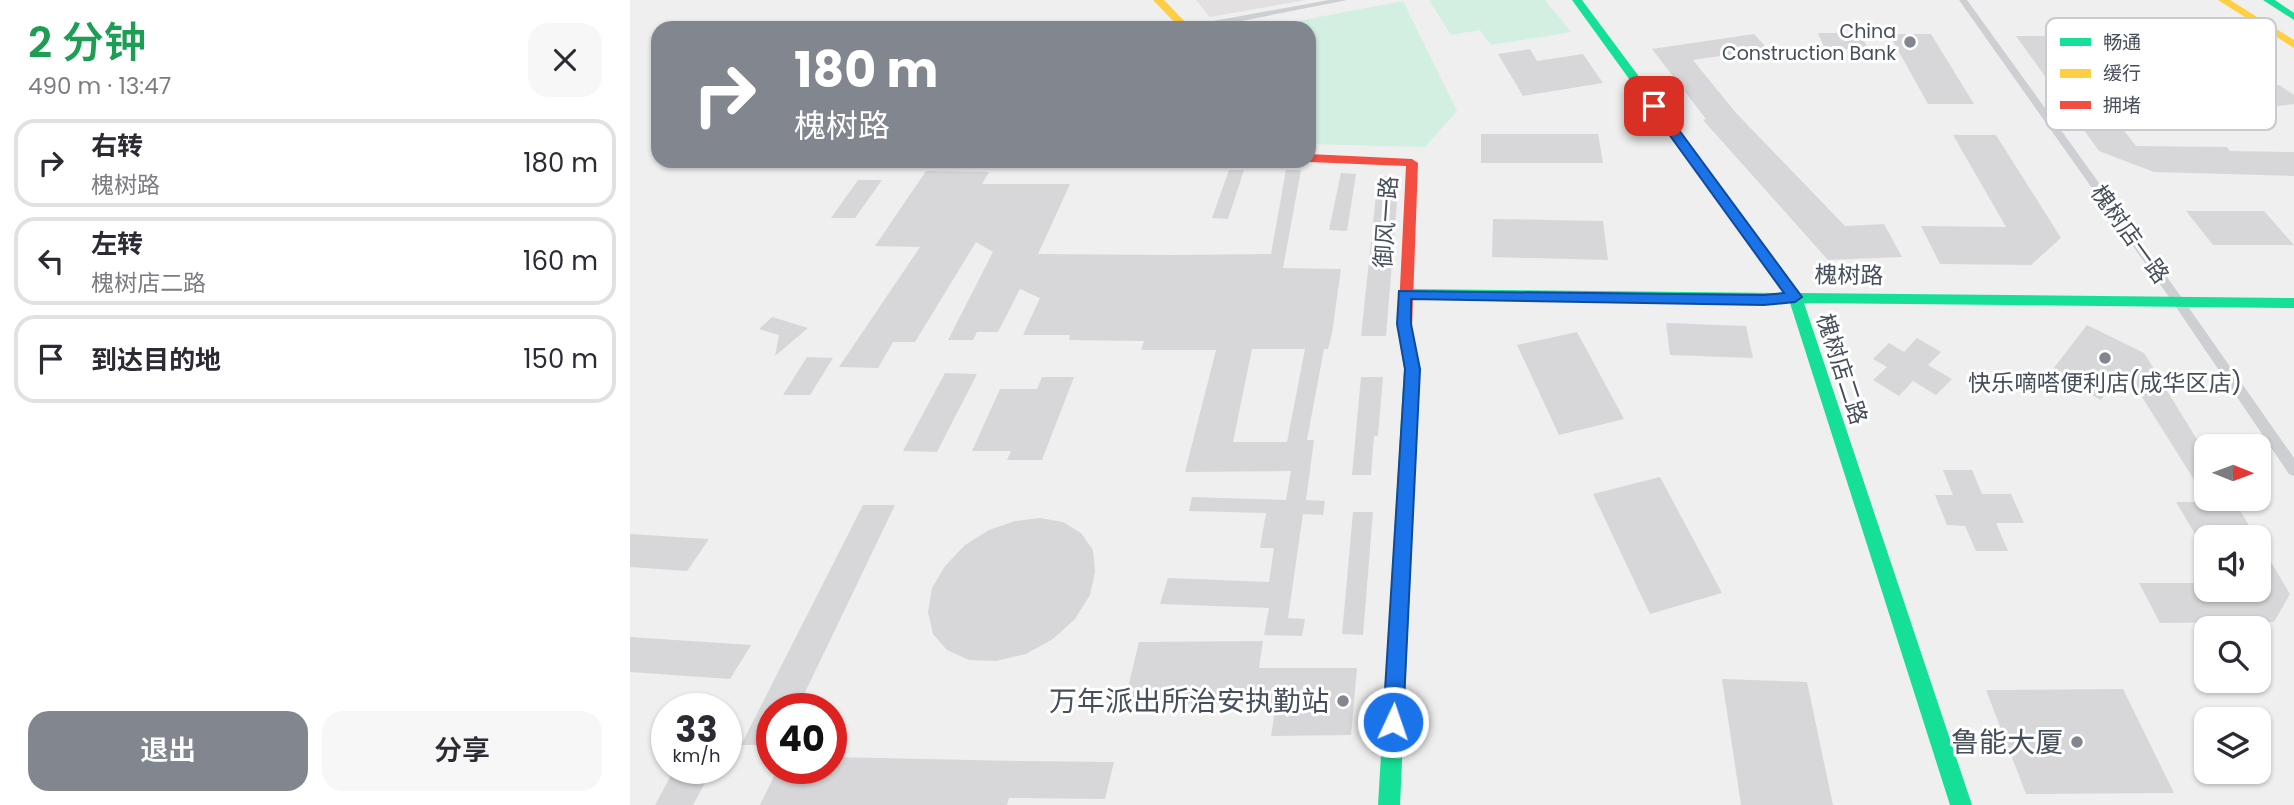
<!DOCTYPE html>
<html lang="zh">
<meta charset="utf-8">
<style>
body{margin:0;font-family:Poppins,"Noto Sans SC",sans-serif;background:#f7f7f7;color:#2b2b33;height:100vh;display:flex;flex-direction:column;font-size:26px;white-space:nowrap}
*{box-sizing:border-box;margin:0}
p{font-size:23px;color:#7c7c81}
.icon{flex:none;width:38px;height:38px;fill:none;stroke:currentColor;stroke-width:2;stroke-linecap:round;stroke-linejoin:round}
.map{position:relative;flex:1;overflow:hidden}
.side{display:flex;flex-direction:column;background:#fff;width:630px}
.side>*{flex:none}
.guide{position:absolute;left:21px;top:21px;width:665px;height:147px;border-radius:21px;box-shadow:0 2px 5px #0004;background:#82878f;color:#fff;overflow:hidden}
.needle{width:46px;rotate:91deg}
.fabs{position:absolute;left:1564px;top:434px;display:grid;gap:14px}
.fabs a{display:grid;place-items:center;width:77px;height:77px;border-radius:14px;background:#fff;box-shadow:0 2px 5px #0004;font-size:35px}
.speed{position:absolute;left:21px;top:693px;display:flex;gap:14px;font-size:35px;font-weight:700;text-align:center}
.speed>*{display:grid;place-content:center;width:91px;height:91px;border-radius:50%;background:#fff;box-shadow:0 2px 5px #0004;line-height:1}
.speed small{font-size:18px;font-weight:400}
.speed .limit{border:10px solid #d22;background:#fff;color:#111}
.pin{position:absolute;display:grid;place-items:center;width:60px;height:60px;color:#fff;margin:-30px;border-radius:14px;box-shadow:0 4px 10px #0006}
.me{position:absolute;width:77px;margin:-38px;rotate:3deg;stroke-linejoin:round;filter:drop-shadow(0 0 5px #0008)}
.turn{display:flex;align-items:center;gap:24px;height:147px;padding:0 28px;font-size:32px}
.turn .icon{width:91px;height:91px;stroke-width:2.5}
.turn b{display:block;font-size:49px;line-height:60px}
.round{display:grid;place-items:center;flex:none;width:74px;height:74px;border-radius:21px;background:#f7f7f7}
.head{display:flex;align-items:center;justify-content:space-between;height:119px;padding:0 28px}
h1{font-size:42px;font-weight:600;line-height:52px;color:#1e9e55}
.cta{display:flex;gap:14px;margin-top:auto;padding:14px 28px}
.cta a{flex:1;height:80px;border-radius:21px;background:#82878f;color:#fff;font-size:28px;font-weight:600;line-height:80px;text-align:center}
.cta a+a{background:#f7f7f7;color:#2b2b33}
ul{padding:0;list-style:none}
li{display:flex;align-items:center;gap:21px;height:88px;margin:0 14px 10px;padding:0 14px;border:4px solid #e1e1e2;border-radius:21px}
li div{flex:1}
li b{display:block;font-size:26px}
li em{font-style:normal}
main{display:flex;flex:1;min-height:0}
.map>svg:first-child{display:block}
</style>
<main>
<section class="side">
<div class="head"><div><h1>2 分钟</h1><p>490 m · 13:47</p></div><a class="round"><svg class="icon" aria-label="close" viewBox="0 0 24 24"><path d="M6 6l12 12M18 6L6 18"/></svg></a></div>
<ul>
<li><svg class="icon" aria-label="right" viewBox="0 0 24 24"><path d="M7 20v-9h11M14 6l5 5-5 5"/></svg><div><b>右转</b><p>槐树路</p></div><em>180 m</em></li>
<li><svg class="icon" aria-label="left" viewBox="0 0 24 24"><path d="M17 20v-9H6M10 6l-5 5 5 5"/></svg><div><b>左转</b><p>槐树店二路</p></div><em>160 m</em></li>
<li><svg class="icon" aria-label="arrive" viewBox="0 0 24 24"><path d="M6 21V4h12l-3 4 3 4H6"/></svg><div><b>到达目的地</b></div><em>150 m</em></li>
</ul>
<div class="cta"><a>退出</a><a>分享</a></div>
</section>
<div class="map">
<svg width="1664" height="805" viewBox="0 0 1664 805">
<rect width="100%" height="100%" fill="#f0efef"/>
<path fill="#e2e0e1" d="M566,0h110l-96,17z"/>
<g fill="#d3efe1">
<path d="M799,0h116l26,32 -80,13 -11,-15 -29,5z"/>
<path d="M773,1l54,110 -32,36 -116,-3v-116h-48z"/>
</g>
<g fill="#d7d7d9" fill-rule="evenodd">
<path d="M1188,33h42l8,16h-43z"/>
<path d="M1124,34l14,15 -75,11 43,53 109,113 39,-2 18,33 -74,3 -125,-140 3,-1 -54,-70z"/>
<path d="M1259,34h42l43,70h-46z"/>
<path d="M1386,36h36l84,110 91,1 3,4 64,1v24l-140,-4 -55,-21z"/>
<path d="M900,49l7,12 46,-7 20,29 -80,13 -25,-42z"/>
<path d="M1649,85l15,10v9l-25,3 -24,-18z"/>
<path d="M851,134h117l5,29h-122z"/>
<path d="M1323,135h43l65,103 -30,27 -91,-1 -19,-38 85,1z"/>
<path d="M599,170h15l-16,49 -16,-1z"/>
<path d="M656,170h15l-18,98 58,1 -9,64 -4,16h-4l-17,91h7l-8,60 19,1 -2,14 -20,-1 -15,104 17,1 -3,17 -38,-1 5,-27 -109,-4 8,-26 101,4 5,-34h-14l6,-35 -77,-2 3,-14 94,3 5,-29 -106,1 31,-122h-75l3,-9 -75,-1 1,-5h-47l17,-37 -20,-9 -22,43h-21l-4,8h-25l45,-88 -17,-10 -61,100h-22l-15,26 -39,-1 81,-120 -45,-1 51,-75 63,1 -7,12h88l-32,70 134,1 99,-1zM622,349h53l-18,93h-54z"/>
<path d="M711,173l15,1 -9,57 -18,-1z"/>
<path d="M748,176h21l-13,160h-25z"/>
<path d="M228,180h24l-27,38h-24z"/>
<path d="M1556,211h78l30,34h-81z"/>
<path d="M863,219l110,2 5,39 -116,-3z"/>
<path d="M142,317l36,11 -33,28 4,-21 -20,-6z"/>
<path d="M1036,323l80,3 7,32 -83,-3z"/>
<path d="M1457,325l57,28 63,103v43h26l23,38h-59l-21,-35h32l-71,-113 -24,-6 -12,17 -51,-27z"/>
<path d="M947,332l47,87 -65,16 -42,-90z"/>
<path d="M1287,338l24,14 -13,13 24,14 -16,16 -23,-14 -14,15 -26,-16 14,-13 -14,-8 16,-16 15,9z"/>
<path d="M177,357l26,1 -23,37h-27z"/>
<path d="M315,373l32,1 -40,78 -34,-1z"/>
<path d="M412,377h32l-32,83h-35l4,-9h-39l28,-62h37z"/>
<path d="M731,377h22l-5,59h-4l-3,39h-19z"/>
<path d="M1313,470h29l10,24h29l13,29h-28l12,28h-32l-11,-25 -18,-1 -12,-30h18z"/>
<path d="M1030,477l62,116 -72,21 -57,-120z"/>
<path d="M233,505h32l-98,204h-25v36h-31z"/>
<path d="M723,512h20l-10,123 -21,-1z"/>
<path d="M410,518l23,4 18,11 12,17 2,22 -5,23 -15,24 -22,20 -27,15 -30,7 -27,-1 -22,-10 -14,-16 -5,-22 4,-24 13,-22 20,-21 24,-15 26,-9z"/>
<path d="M0,534l79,5 -22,32 -57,-4z"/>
<path d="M1629,542l31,52 -16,28 -114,1 -21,-40h68v7h52z"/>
<path d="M0,637l121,8 -21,34 -100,-7z"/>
<path d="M633,641l-4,27h98l-6,67 -80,1 5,-33 -152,1 15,-62z"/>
<path d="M1092,679l85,3 26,123h-92z"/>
<path d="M1493,689l51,104 -148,1 -40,-104z"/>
<path d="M201,757l190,4 93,1 -9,37 -96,-1 -2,7h-247l18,-37h53z"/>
<path d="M45,768h38l-20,37h-38z"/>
</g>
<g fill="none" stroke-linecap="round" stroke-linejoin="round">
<g fill="#cdcfd2" fill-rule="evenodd">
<path d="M699,0h18l-141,28h-20l5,-3z"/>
<path d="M1329,0h8l215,298 112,160v18l-5,-2 -115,-170z"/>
</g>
<g fill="#16e098" fill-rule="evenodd">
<path d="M942,0h10l218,293 494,5v10l-490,-5 168,502h-22l-160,-502 -386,-4 -7,-5 7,-5 380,4z"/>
<path d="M1633,0h12l19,13v7z"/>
<path d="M775,323l7,5 8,41 -20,436h-22l26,-436 -6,-41z"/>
</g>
<g fill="#ffcf43" fill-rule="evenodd">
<path d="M523,0h11l27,28h-11z"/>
<path d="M1588,0h12l64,40v8z"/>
</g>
<path fill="#f24e42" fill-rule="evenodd" d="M679,154l103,5 6,4 -6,165 -2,4 -5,1 -7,-5 8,-162 -97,-4 -3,-1h3z"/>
</g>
<path fill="#1a73e8" stroke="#114b97" stroke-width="2" d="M1020,103h9l143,194 -7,5 -31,3 -353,-6v25l9,45 -17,353 -3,7 -7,3 -7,-3 -3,-7 22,-353 -8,-45 2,-33 365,4 20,-2 -134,-185z"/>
<g fill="#82878f" stroke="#fff" stroke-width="2.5">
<circle cx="1280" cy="42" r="7"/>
<circle cx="1475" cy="358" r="7"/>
<circle cx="713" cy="701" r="7"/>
<circle cx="1447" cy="742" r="7"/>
</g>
<g text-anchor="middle" stroke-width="6" stroke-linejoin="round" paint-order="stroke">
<g font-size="19" fill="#464f5c" stroke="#fff" text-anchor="end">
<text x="1266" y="38">China<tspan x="1266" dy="22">Construction Bank</tspan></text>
</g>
<g font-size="23" fill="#464f5c" stroke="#fff">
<text transform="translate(756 222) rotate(-86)" y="8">御风一路</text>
<text transform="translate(1500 234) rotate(54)" y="8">槐树店一路</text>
<text transform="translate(1219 275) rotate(1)" y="8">槐树路</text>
<text transform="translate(1212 369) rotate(72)" y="8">槐树店二路</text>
</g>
<g font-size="23" fill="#464f5c" stroke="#fff">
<text x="1475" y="391">快乐嘀嗒便利店(成华区店)</text>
</g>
<g font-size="28" fill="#464f5c" stroke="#fff" text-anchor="end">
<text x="699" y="711">万年派出所治安执勤站</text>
<text x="1433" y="752">鲁能大厦</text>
</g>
</g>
<rect x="1416" y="18" width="230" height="112" rx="10" fill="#fff" stroke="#c8cace" stroke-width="2"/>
<rect x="1430" y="38" width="31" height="8" fill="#16e098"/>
<rect x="1430" y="69" width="31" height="9" fill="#ffcf43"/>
<rect x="1430" y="101" width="31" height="8" fill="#f24e42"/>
<g font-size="19" fill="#464f5c">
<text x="1473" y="49">畅通</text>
<text x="1473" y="80">缓行</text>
<text x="1473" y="112">拥堵</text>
</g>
</svg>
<div class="fabs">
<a><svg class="needle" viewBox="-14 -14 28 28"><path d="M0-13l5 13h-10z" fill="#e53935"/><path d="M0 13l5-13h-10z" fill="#7c7c81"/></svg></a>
<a><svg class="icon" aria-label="sound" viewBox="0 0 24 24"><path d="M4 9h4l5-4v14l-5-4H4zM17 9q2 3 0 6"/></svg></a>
<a><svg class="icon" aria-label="search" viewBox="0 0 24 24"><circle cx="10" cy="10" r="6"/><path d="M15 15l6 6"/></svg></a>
<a><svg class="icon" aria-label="layers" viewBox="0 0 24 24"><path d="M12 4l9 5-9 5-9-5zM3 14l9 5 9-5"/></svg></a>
</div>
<div class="speed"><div>33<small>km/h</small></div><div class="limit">40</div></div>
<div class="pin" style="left:1024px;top:106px;background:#d93025"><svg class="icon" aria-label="arrive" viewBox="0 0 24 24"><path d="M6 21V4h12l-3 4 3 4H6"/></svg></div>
<svg class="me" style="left:763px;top:722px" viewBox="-20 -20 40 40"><circle r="17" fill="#1a73e8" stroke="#fff" stroke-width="3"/><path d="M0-11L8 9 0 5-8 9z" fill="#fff"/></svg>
<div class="guide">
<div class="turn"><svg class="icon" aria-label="right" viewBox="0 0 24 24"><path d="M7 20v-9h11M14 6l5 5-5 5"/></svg><div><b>180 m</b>槐树路</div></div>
</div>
</div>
</main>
